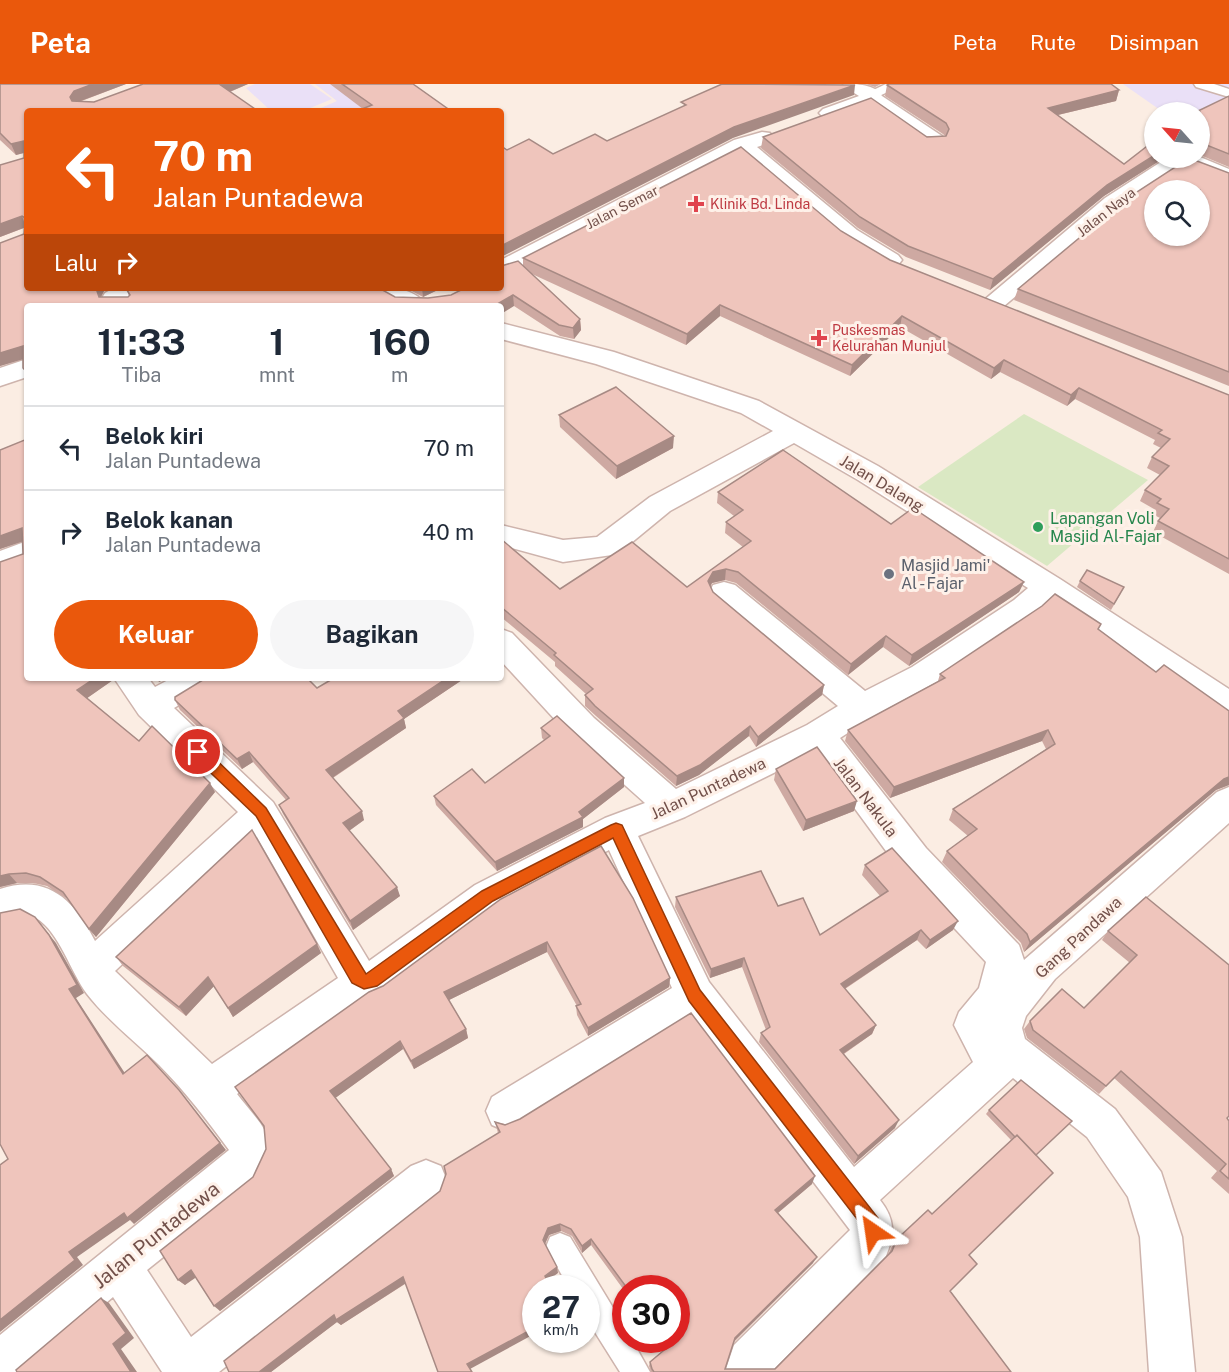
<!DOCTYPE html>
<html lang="id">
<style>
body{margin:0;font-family:"Public Sans",sans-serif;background:#f6f6f7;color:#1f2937;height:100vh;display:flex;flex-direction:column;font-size:22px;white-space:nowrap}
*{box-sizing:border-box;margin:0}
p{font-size:20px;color:#747a83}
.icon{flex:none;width:33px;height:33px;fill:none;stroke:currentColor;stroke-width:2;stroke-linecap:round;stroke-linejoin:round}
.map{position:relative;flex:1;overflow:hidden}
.drawer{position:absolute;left:24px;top:219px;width:480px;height:378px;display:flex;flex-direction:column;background:#fff;border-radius:6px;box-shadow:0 2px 4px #0004}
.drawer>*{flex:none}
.banner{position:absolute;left:24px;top:24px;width:480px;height:183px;border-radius:6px;box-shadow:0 2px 4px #0004;background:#ea580c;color:#fff;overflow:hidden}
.needle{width:39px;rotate:297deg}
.fabs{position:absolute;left:1144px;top:18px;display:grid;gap:12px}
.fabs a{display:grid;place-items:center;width:66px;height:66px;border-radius:50%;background:#fff;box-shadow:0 2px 4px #0004;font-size:30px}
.speed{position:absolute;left:522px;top:1191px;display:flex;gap:12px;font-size:30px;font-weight:700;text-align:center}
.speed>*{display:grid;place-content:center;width:78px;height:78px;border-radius:50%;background:#fff;box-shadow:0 2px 4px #0004;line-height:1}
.speed small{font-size:15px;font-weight:400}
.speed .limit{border:9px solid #d22;background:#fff;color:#111}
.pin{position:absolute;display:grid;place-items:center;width:51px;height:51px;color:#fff;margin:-26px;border:3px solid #fff;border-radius:50%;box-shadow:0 2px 6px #0007}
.me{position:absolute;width:66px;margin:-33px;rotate:328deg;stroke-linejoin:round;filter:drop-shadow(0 0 4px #0008)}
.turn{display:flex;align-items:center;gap:21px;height:126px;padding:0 30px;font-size:27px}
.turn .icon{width:78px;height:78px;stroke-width:2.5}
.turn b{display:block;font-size:42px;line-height:51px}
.then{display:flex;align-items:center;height:57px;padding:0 30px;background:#0003;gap:12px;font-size:22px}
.eta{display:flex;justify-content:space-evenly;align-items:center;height:102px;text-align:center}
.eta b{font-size:36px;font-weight:700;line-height:42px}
.primary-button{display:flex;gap:12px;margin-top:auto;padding:12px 30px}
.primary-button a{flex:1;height:69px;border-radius:36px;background:#ea580c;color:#fff;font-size:24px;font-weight:700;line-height:69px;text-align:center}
.primary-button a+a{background:#f6f6f7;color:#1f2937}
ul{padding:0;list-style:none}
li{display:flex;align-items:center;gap:18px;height:84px;padding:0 30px;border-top:2px solid #e0e1e3}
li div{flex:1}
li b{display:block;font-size:22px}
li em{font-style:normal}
header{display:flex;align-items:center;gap:36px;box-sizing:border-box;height:84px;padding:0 30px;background:#ea580c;color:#fff}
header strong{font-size:28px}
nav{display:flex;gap:33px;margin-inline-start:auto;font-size:21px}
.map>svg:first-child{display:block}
</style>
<header>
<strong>Peta</strong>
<nav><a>Peta</a><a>Rute</a><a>Disimpan</a></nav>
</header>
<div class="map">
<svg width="1229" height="1288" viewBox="0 0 1229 1288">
<rect width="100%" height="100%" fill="#fbede3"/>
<g fill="#eae0f7">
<path d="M255,0h55l22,15 -29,12h-32l-25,-23z"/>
<path d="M315,0h93l39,27h-133l23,-10z"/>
<path d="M1123,0h106v54l-29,-26h-37z"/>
</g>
<path fill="#dae8c3" d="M1024,330l124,66 -101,86 -129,-79z"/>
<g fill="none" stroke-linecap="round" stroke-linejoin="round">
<g stroke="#ceb4ad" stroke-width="3">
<g id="service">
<path d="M886,0h19l-28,13 -5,1 -7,-4z"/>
<path d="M1194,0h20l15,5v8l-33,-10z"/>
<path d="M560,1149l10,4 56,92v11h6l18,32h-30l-34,-54v-30h-17l-23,-41 4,-10z"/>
</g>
</g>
<g stroke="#ceb4ad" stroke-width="3">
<g id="minor">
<path d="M843,0c14,0 32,0 39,12l60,40 3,5 -3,5 -8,1 -8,-1 -56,-40 -40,13 -7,-2 -4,-4 4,-4 36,-13 -13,-8z"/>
<path d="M762,48l8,1 3,5 -3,5 -13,4 100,83 41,25 4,5 -4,5c-1,0 -7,2 -9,2 -26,-1 -124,-92 -149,-112l-230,119 -9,2v-16l233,-120z"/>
<path d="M1200,73l29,12v15l-45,-18 -63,42 -117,98 -9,2 -9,-2 -3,-5 122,-103 62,-40z"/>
<path d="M114,204h31l-3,5 -14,7 4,6h-27l-3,-8 3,-5z"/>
<path d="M372,204c20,0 42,-1 55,18 -20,0 -42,1 -55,-18z"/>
<path d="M501,239l113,29 145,49 119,65 182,113 169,110v30l-12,-4 -167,-112 -14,13 -102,69 -60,31 -34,22 86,110 93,97 5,15 193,-168 12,-5v36l-174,156 -29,37 -4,12 3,11 90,70 46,63 21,65 13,135h-46l-9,-135 -12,-40 -41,-60 -74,-59 -133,122c15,19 15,34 6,56l-115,116h-46l9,-27 116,-115 -160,-211 -170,106 -14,6 -14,-6 -6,-14 6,-14 180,-109 -63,-138 -108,57 -116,86 -14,6 -134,95c26,34 47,46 20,88l-110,88 44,67 220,-171 15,-6 15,6 6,15 -6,15 -222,176h-57l-49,-75 -88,75h-25v-37l229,-185c-22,-30 -44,-59 -70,-85 -24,-24 -51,-44 -72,-71 -16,-21 -28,-63 -51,-76 -10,-5 -26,0 -36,3v-32c48,-16 75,12 95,52l143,-129 -99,-97 -25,-37h34l7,9 17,-9h42l-5,9 -35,21 99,94 96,159 106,-76 130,-67 40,-15 -75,-67 -69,-75v-32l11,4 82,85 82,71 131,-64 31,-19 -125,-105 -4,-8 4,-8 11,-3 11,3 130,106 47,-24 102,-67 14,-12 -170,-108 -64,-37 -124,68 -45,37 -13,7 -49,7 -62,-17v-20l62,15 34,-3 53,-40 123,-66 -32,-18 -145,-49 -95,-25zM814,669l86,117 86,92 -7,26 -20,24 -5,13 19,37 -119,105 -145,-185 -71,-146 47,-19zM257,753l81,141 -126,86 -97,-93z"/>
<path d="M27,275v18l-27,9v-18z"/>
<path d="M27,457v23l-27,10v-23z"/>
</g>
</g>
<use href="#service" fill="#fff" fill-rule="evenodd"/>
<use href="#minor" fill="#fff" fill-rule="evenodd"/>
</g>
<g fill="#cea9a2">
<path d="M0,0h126l-47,18h15l49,-18h105l-18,8 -203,19 77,180 -3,6h27l1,-1 -2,-6 301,8 23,-3 72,-30v-7l318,-27 49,29 339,135v179l-76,-42 5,-11 2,-3 -8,-4 2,-5 -14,-8 5,-11 15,-15 -13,-7 5,-11 9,-9 -8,-4 2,-4 -80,-41 -8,7 -67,-34 -9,7 -91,-52 -50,49 -130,-60 -34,29 -154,-71 48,45 1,11 -7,9 -14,-3 -46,-30h-487v70l-4,-8v-9l-23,7v-123l24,-9v-6l-24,9v-72l24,-7v-5l-8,2 -16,-15z"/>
<path d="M330,0h83l38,27 -88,-2z"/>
<path d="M866,0h15l-6,3z"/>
<path d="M887,1l232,5 -3,11 -58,14 66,49 31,-6h9l-60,38 -114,94 -84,-33 -48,-29 -97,-80 2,-11 182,-1 -2,-2 -58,-38z"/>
<path d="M1229,12v71l-29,-12v-43z"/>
<path d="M1229,89v213l-215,-86 4,-11z"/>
<path d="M406,204h36l-19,9z"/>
<path d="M559,331l114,33 -57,31 -56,-52z"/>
<path d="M27,355v239h86v2l-26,18 52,43 76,51 -119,145 -27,-37 -22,-14 -14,-3h-16l-17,4 23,-333v-13l-23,8v-99z"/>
<path d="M718,408l173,32 133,58 -5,10 -110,74 -26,-19 -35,28 -112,-92 -11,-3 -13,3 -2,4 3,5 111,93 -2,10 -66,52 -7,-11 -50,39 -23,11 -80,-70 -11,-10v-11l1,-1 -31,-28v-4l-54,-45v-78l59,50 127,-2 56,-40 -18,-14 1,-11 8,-6 -17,-13z"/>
<path d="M1080,497l41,12 -10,17 -34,-23z"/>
<path d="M1098,545l58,43 73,39v74l-13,5 -192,162 -3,-9 -79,-81 5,-11 21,-15 -19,-16 4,-11 93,-60 -4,-8 -152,57 -45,-57 3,-11 90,-49 2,-7z"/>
<path d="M462,596l-58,39 2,9 -73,50 31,42 -15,11 51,65 -47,34 -70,-116 -4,-9 7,-5 -33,-38 -11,7 -62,-59 -5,-10 142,-12z"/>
<path d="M541,644l83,50v9l-41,32v8l-86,44 -61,-66 -2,-9 51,-13 60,-42 -3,-3z"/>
<path d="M776,685l78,42 -51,20 -29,-51z"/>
<path d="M865,781l88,65 -27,19 -9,-9 -72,49 31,36 -4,9 -28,20 51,74 -41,36 -95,-122 2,-9 5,-3 -24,-63 -32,11 -35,-71 1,-10 102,9 42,29 60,-39 -18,-21z"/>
<path d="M1146,813l81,221 2,3v73l-18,-16 6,-7 -103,-93 -15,16 -72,-56 -3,-9 6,-8 54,-13 46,-45 -28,-23 6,-9z"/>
<path d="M501,815l169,79 -1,9 -81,49 -11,-21 -1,-9h1l-30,-54 -98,48 17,29 2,9 -54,31 -11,-20 -68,49 56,71 3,7 -174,135 -25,-34 -10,8 -7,-5 75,-103 130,-191z"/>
<path d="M317,860l4,9 -88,64 -19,-31 -28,30 -63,-50 -7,-9z"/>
<path d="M989,1026l48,45 -68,100 -19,36 61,81h-360l-2,-6 1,-4 16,-14 -6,-8h16v-52h-50v5l-35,-48 -9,8 -10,-17 -11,-5 -12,4 -4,9 13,29 -153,11 -64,41 -4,-3 -66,50h-42l211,-181 58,-58 -3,-11 317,62 -34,29 35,50 -80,80 -8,26h50l113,-114 4,-9 5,-7 35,-25 79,-74 -25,-26z"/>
</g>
<g fill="#a78a84">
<path d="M93,0h33l-48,18 -4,6 -4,-11 4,-6z"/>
<path d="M219,0h29l-26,11z"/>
<path d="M855,1l-1,10 -121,43 -232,119v-11l233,-119z"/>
<path d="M1119,6l-3,11 -71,17 3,-10z"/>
<path d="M24,57l3,11 -11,3 -5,-11z"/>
<path d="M1155,71v3h9l-60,38 -114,94 3,-11 114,-94z"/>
<path d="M22,132l4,11 -26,10v-13z"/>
<path d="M96,204h14l-6,3 -4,8z"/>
<path d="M422,204h20l-19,9z"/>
<path d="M513,211l1,11 -13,8v-8h-7z"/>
<path d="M720,221v11l-34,29 1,-11z"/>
<path d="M902,232l-2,11 -50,49 2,-11z"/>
<path d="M580,235l1,11 -7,9 -1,-11z"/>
<path d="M23,262l4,12 -27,8v-13z"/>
<path d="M1004,276l-4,12 -9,7 3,-11z"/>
<path d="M1079,304l-4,11 -8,7 4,-11z"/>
<path d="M674,352l-1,12 -57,31 1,-13z"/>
<path d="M22,444l5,12 -27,9v-13z"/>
<path d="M726,485l-1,11 -13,3 -5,9 1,-11 5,-9z"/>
<path d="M1024,498l-5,10 -110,74 3,-11z"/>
<path d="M886,552l-3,11 -35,28 3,-11z"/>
<path d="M95,594h18v2l-30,21 -6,-11z"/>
<path d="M157,594h11l-9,4z"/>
<path d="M447,594h15v2l-58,39 2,9 -77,52 -3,-10 72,-59z"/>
<path d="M824,601l-2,10 -66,52 2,-10z"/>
<path d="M750,642l-1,10 -50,39 -23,11 1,-10z"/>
<path d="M1048,646l-6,11 -152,57 4,-11z"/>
<path d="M249,668l4,10 -11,7 -5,-10z"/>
<path d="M1229,693v8l-13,5 -192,162 6,-10 194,-163z"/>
<path d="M624,694v9l-41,32v8l-86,44 -2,-9 84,-50z"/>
<path d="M210,699l5,9 -119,145 -7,-8z"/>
<path d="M857,717l-3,10 -51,20 3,-11z"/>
<path d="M362,727l2,9 -18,13 -3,-10z"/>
<path d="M9,790l8,9 -17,4v-11z"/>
<path d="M397,803l3,9 -47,34 -3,-9z"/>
<path d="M35,833l21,26 28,50 -8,5 54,83 -7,-7 -54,-85z"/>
<path d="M958,837l-5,9 -27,19 4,-9z"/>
<path d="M921,846l-4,10 -79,53 3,-9z"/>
<path d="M547,858v10l-100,49 -3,-9z"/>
<path d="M317,860l4,9 -88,64 -5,-9z"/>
<path d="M744,874l-2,9 -32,11 1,-9z"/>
<path d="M208,893l6,9 -28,30 -7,-9z"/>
<path d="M670,894l-1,9 -81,49v-8z"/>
<path d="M876,941l-4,9 -35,24 3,-8z"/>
<path d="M466,945l2,9 -54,31 -3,-8z"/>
<path d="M400,957l3,8 -69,50 -4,-8z"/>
<path d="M179,1006l47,60 -92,74 -4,-4 -53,37 6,8 -83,67v-12l69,-68z"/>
<path d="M899,1036l-4,8 -41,36 4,-8z"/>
<path d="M391,1085l3,7 -174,135 -6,-5z"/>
<path d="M815,1092l-3,8 -39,33 2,-7z"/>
<path d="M560,1140l1,7 -12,4 -5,11 -1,-6 5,-12z"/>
<path d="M591,1155v6l-9,8v-7z"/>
<path d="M817,1173l-4,6 -81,80 3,-5z"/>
<path d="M557,1183l1,6 -12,9 -1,-6z"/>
<path d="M191,1186l7,6 -13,9 -7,-5z"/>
<path d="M403,1193l3,6 -65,42 -4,-3 -66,50h-12l75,-57z"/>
<path d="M101,1214l8,5 25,35 -13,11 16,23h-6l-18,-28z"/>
<path d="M536,1243v6l-66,36 -3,-5z"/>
</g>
<g fill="#efc5bc" stroke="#a78a84" stroke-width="1.5" fill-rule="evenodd">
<path d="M0,0h93l-19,7 -4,6 2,4 22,1 49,-18h76l39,27h-231v177h69l3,9h29l2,-2 -3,-5 4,-2h248l16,9 33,1 23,-3 14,-7h36v-22l17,-5 62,58 -7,9 -14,-3 -46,-30 -19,11h-467v66l-4,-4v-22l-23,7v-110l24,-9 1,-16 -3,-2 -22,8v-59l24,-7v-17l-13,3 -11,-11z"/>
<path d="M342,0h71l38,27h-94l15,-6z"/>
<path d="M722,0l133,1 -121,42 -233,119v-100l6,4 22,-11 24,15 42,-20 12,7 79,-36 -5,-3z"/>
<path d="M889,0h222l8,6 -71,18 76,56 31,-24v15l-48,30 -114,94 -85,-33 -48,-29 -97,-80 108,-39 56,39 19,-1 3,-7 -3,-6 -59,-38z"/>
<path d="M1229,12v58l-25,-10h-4v-32h-4z"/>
<path d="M741,63l100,84 49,29 339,135v164l-71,-38 11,-12 -12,-6 4,-4 -16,-9 24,-24 -17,-9 18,-18 -12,-6 4,-3 -83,-42 -8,7 -67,-35 -10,8 -92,-52 -50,49 -132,-60 -33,29 -164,-76z"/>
<path d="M1189,74l40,15v199l-211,-83 108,-90zM1155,106h45v46h-45z"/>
<path d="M616,303l58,49 -57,30 -58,-51z"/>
<path d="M27,355v239h68l-18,12 62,51 13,-15 58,57 -121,146 -26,-37 -23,-15 -14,-4 -17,1 -9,2v-314l23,-8 -1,-26 -22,8v-86z"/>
<path d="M783,366l108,74 22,-16 111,74 -112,73 -26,-19 -35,28 -113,-92 -12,-3 -13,3 -5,9 5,11 111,93 -66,52 -8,-11 -50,39 -23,11 -82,-70 -10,-11 8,-6 -39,-34 2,-2 -55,-46v-68l59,50 72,-47 55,45 64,-46 -25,-19 17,-12 -25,-18z"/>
<path d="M1087,486l37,17 -10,17 -34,-23z"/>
<path d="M1055,510l46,30 -3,5 58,43 8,-7 65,46v66l-5,2 -194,163 -3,-8 -80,-83 30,-22 -24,-20 102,-65 -7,-14 -154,57 -46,-57 97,-52 -5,-4 102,-68z"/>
<path d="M206,594h101l10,10 17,-10h113l-49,33 6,7 -78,52 36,41 -19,12 54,64 -47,34 -71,-116 10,-7 -40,-46 -12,7 -62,-59v-3z"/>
<path d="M557,632l67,62 -45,34 4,5 -88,45 -61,-66 38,-27 13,14 65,-47 -9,-8z"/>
<path d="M817,663l40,54 -51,19 -30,-51z"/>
<path d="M252,746l65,114 -89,64 -20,-31 -29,30 -63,-50z"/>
<path d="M601,762l32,52 37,80 -82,50 -12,-22 5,-2 -34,-62 -103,50 22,37 -55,32 -11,-20 -70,50 61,78 -177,137 -23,-36 -13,10 -18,-29 93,-74 13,-28 -2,-23 -29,-39 134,-95 14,-6 118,-87z"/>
<path d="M892,764l66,73 -28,19 -9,-10 -80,54 35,41 -36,25 59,70 -41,36 -97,-123 9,-6 -26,-69 -33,11 -35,-72 85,-26 17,35 25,-8 17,37 68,-44 -23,-26z"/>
<path d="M1146,813l83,68v151l-2,2 2,3v58l-9,-8 6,-7 -105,-93 -15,15 -73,-56 -3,-9 32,-32 22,19 53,-53 -29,-24z"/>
<path d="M20,825l15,8 14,18 28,50 -8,4 54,85 24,-19 32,35 41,53 -93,75 -3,-5 -55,39 6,8 -75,60v-155l8,-6 -8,-15v-231z"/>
<path d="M691,929l124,163 -40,34 42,47 -82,81 -10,31h50l117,-118 5,-12 31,-29 4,4 85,-79 36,38 -84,82 8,9 -27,27 61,81h-357l-2,-3 -2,-7 19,-16 -5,-6h12v-52h-49l-36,-49 -9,7 -11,-17 -11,-5 -12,4 -5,12 14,27 -12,9 5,12h-14v39l-69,37 5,8h-34l-35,-95 -67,43 -2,-5 -75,57h-30l-5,-11 216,-170 6,-17 -2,-8 56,-34 -5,-10 10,3 15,-6z"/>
<path d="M1021,996l51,41 -36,34 -19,-20 -2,2 -26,-27z"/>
<path d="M101,1214l25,35 -13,11 18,28h-114l-1,-2z"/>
</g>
<path fill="#ea580c" stroke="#983908" stroke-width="1.5" d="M198,662l5,1 63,61 100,166 116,-83 129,-66 5,-2 6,2 78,165 178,228 4,14 -2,6 -7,3 -6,-3 -3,-10 -175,-227 -76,-163 -120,63 -116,85 -13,3 -12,-6 -96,-167 -63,-60 -2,-4 2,-5z"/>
<g fill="#e0444e" stroke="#fef1e9" stroke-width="2">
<path d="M693 111h6v6h6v6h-6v6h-6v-6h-6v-6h6z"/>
<path d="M816 245h6v6h6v6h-6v6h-6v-6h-6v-6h6z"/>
</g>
<circle fill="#2e9e5b" stroke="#fef1e9" stroke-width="2" cx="1038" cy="443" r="6"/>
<circle fill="#6b7280" stroke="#fef1e9" stroke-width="2" cx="889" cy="490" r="6"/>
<g text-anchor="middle" stroke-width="6" stroke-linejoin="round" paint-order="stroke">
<g font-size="14" fill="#be3a42" stroke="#fef1e9" text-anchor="start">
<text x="710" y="125">Klinik Bd. Linda</text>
<text x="832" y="251">Puskesmas<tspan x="832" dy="16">Kelurahan Munjul</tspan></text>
</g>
<g font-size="14" fill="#72504a" stroke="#fef1e9">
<text transform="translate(622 123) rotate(-27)" y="5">Jalan Semar</text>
<text transform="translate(1106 128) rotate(-38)" y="5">Jalan Naya</text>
</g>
<g font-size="16" fill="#72504a" stroke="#fef1e9">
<text transform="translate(882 399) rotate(31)" y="6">Jalan Dalang</text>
<text transform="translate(708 704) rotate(-25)" y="6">Jalan Puntadewa</text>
<text transform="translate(866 713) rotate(53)" y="6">Jalan Nakula</text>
<text transform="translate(1078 853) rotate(-43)" y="6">Gang Pandawa</text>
</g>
<g font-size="16" fill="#27864d" stroke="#fef1e9" text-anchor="start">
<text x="1050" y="440">Lapangan Voli<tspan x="1050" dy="18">Masjid Al-Fajar</tspan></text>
</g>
<g font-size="16" fill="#5b616d" stroke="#fef1e9" text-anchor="start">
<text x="901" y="487">Masjid Jami'<tspan x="901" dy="18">Al - Fajar</tspan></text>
</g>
<g font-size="20" fill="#72504a" stroke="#fef1e9">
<text transform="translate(156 1151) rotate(-39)" y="7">Jalan Puntadewa</text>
</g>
</g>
</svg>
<div class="fabs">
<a><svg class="needle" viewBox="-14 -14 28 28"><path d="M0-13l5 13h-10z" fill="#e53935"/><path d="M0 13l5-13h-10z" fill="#747a83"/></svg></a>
<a><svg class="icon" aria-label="search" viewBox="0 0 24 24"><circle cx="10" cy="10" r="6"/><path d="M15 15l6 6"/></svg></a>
</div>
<div class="speed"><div>27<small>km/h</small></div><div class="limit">30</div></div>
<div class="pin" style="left:198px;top:668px;background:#d93025"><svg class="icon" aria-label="arrive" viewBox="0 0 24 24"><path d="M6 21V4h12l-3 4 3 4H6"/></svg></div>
<svg class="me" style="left:873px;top:1148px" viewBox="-20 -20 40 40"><path d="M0-17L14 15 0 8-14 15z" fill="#ea580c" stroke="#fff" stroke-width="4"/></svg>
<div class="banner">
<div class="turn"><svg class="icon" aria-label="left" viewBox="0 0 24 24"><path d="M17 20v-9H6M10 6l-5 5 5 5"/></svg><div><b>70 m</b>Jalan Puntadewa</div></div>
<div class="then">Lalu<svg class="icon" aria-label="right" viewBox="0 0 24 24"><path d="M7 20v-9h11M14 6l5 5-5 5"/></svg></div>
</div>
<section class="drawer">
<div class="eta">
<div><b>11:33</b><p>Tiba</p></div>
<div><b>1</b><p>mnt</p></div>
<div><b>160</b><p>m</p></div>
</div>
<ul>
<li><svg class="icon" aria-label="left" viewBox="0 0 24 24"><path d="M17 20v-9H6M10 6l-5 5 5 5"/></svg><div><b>Belok kiri</b><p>Jalan Puntadewa</p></div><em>70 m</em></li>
<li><svg class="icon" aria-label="right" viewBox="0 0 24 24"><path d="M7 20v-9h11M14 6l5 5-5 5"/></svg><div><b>Belok kanan</b><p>Jalan Puntadewa</p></div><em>40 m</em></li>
</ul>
<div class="primary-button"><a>Keluar</a><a>Bagikan</a></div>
</section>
</div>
